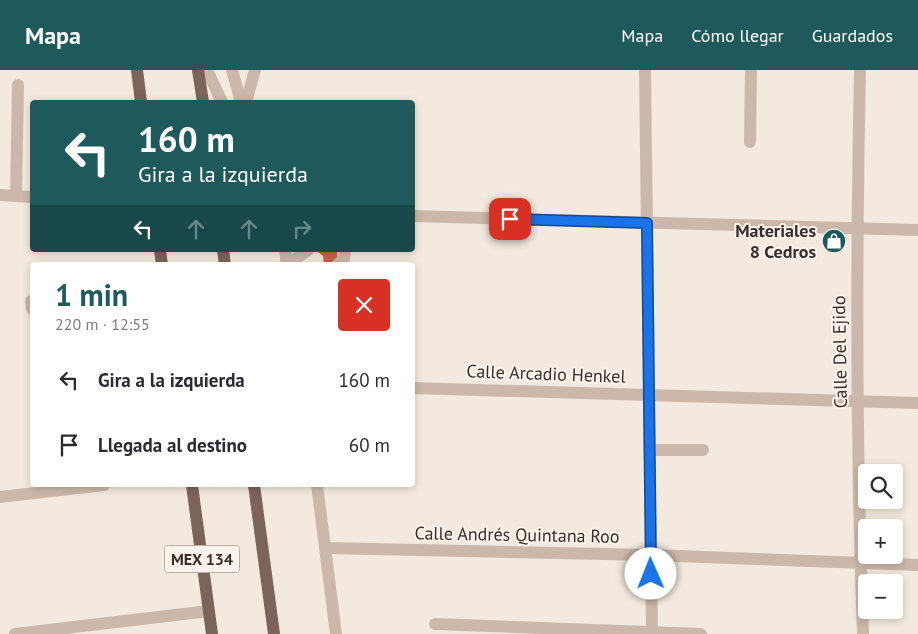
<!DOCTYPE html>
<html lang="es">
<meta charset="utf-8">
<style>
body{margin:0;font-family:"PT Sans",sans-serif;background:#f2f2f3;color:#2b2b33;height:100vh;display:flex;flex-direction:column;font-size:19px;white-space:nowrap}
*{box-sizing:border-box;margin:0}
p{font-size:16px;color:#7c7c81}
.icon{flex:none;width:28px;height:28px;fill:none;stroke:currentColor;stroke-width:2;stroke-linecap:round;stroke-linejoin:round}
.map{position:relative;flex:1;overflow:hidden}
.panel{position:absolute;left:30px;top:192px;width:385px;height:225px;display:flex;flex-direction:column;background:#fff;border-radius:5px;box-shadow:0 2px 8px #0003}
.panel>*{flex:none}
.top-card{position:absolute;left:30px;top:30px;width:385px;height:152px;border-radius:5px;box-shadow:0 2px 8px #0003;background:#1e5a5c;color:#fff;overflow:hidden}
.tools{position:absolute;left:858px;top:394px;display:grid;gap:10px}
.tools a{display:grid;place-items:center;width:45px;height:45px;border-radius:5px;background:#fff;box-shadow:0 2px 8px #0003;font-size:25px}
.pin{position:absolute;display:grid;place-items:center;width:42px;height:42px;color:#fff;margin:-21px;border-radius:10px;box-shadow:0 2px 8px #0006}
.me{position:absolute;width:55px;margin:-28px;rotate:359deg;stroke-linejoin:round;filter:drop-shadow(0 0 4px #0008)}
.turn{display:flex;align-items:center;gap:18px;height:105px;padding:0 25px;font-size:22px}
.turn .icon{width:65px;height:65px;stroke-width:2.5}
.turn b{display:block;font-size:35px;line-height:42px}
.lanes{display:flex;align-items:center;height:48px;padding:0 25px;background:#0003;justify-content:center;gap:25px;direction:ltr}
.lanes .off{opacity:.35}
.round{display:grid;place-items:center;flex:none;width:52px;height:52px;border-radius:5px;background:#f2f2f3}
.overview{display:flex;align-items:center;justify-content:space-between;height:85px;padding:0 25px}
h1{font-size:30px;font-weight:700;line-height:38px;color:#1e5a5c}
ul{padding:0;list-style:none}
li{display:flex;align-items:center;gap:15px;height:65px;padding:0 25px}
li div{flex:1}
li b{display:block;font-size:19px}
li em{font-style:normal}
header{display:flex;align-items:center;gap:30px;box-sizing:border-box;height:70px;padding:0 25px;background:#1e5a5c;color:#fff}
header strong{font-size:24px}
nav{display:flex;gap:28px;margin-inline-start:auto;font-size:18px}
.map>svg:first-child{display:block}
</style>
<header>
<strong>Mapa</strong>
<nav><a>Mapa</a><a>Cómo llegar</a><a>Guardados</a></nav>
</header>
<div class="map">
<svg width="918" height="564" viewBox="0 0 918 564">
<rect width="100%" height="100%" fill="#f3e9de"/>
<path fill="#c86247" d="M316,180h21l1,15h-14l-1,-9z"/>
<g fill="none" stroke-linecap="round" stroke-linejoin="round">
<g stroke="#ccb8aa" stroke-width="12">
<path d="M207,0l15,32"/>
<path d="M232,0l9,32"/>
<path d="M645,0l7,564"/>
<path d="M860,0c-4,188 -4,376 3,564"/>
<path d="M246,32l9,-32"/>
<path d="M750,72l1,-72"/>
<path d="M0,125l32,2"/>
<path d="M16,126l2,-111"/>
<path d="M412,146l506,14"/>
<path d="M285,180l2,15"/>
<path d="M338,194l6,-5 1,-9"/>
<path d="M287,195l21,-15"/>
<path d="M31,231l1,8"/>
<path d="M412,318l506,15"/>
<path d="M650,380h53"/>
<path d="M317,415l19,149"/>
<path d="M0,427l104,-12"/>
<path d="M326,478l325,7 267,10"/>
<path d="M435,554l266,10"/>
<path d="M15,564l194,-23"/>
</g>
<g stroke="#7b645a" stroke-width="12">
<path d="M137,0l4,32"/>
<path d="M198,0l5,32"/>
<path d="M160,180l2,15"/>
<path d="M223,180l2,15"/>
<path d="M192,415l20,149"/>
<path d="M254,415l20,149"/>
</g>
</g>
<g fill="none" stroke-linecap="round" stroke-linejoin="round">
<g stroke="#114b97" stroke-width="12">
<path id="route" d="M510,149l137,4 4,351"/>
</g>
<use href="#route" stroke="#1a73e8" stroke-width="9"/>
</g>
<defs>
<g id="shop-disc" transform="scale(1.25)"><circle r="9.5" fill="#1e5a5c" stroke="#faf3eb"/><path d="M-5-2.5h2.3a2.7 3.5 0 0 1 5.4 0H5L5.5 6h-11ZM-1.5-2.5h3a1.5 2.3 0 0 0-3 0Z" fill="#fff"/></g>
</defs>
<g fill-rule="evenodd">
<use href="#shop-disc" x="834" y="171"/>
</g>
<g text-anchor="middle" stroke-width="4" stroke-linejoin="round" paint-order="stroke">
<rect fill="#faf3eb" stroke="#736963" stroke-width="1" x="164.5" y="475.5" width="75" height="27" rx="4"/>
<g font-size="16" font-weight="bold" fill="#392e29">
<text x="202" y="495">MEX 134</text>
</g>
<g font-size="18" font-weight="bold" fill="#392e29" stroke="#faf3eb" text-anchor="end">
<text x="816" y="167">Materiales<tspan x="816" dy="21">8 Cedros</tspan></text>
</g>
<g font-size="18" fill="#392e29" stroke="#faf3eb">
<text transform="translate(840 282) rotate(-91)" y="6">Calle Del Ejido</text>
<text transform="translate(546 304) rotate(2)" y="6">Calle Arcadio Henkel</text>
<text transform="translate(517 465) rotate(1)" y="6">Calle Andrés Quintana Roo</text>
</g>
</g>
</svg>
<div class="tools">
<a><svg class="icon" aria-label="search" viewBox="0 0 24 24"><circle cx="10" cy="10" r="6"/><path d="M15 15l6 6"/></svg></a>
<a>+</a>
<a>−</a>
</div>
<div class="pin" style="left:510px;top:149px;background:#d93025"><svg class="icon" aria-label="arrive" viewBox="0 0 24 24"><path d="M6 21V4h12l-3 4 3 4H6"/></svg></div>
<svg class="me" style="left:651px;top:504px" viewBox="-20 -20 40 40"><circle r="19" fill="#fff"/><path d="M0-13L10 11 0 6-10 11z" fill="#1a73e8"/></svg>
<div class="top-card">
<div class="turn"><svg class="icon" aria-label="left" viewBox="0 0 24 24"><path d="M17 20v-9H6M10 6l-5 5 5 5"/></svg><div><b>160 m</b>Gira a la izquierda</div></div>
<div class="lanes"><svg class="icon" aria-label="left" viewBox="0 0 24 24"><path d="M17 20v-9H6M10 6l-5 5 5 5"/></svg><svg class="icon off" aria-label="ahead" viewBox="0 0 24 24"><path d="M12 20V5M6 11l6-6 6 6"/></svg><svg class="icon off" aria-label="ahead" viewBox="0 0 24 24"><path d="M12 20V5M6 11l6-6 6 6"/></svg><svg class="icon off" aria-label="right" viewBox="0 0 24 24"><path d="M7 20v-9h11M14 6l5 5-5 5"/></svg></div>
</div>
<section class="panel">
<div class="overview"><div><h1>1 min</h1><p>220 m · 12:55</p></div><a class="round" style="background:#d93025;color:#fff"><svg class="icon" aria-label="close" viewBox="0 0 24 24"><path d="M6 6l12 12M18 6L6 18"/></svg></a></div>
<ul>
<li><svg class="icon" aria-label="left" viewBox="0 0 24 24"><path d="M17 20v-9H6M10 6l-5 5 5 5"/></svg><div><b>Gira a la izquierda</b></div><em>160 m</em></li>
<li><svg class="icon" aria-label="arrive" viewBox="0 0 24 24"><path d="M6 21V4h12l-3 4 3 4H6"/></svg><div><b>Llegada al destino</b></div><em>60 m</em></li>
</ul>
</section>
</div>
